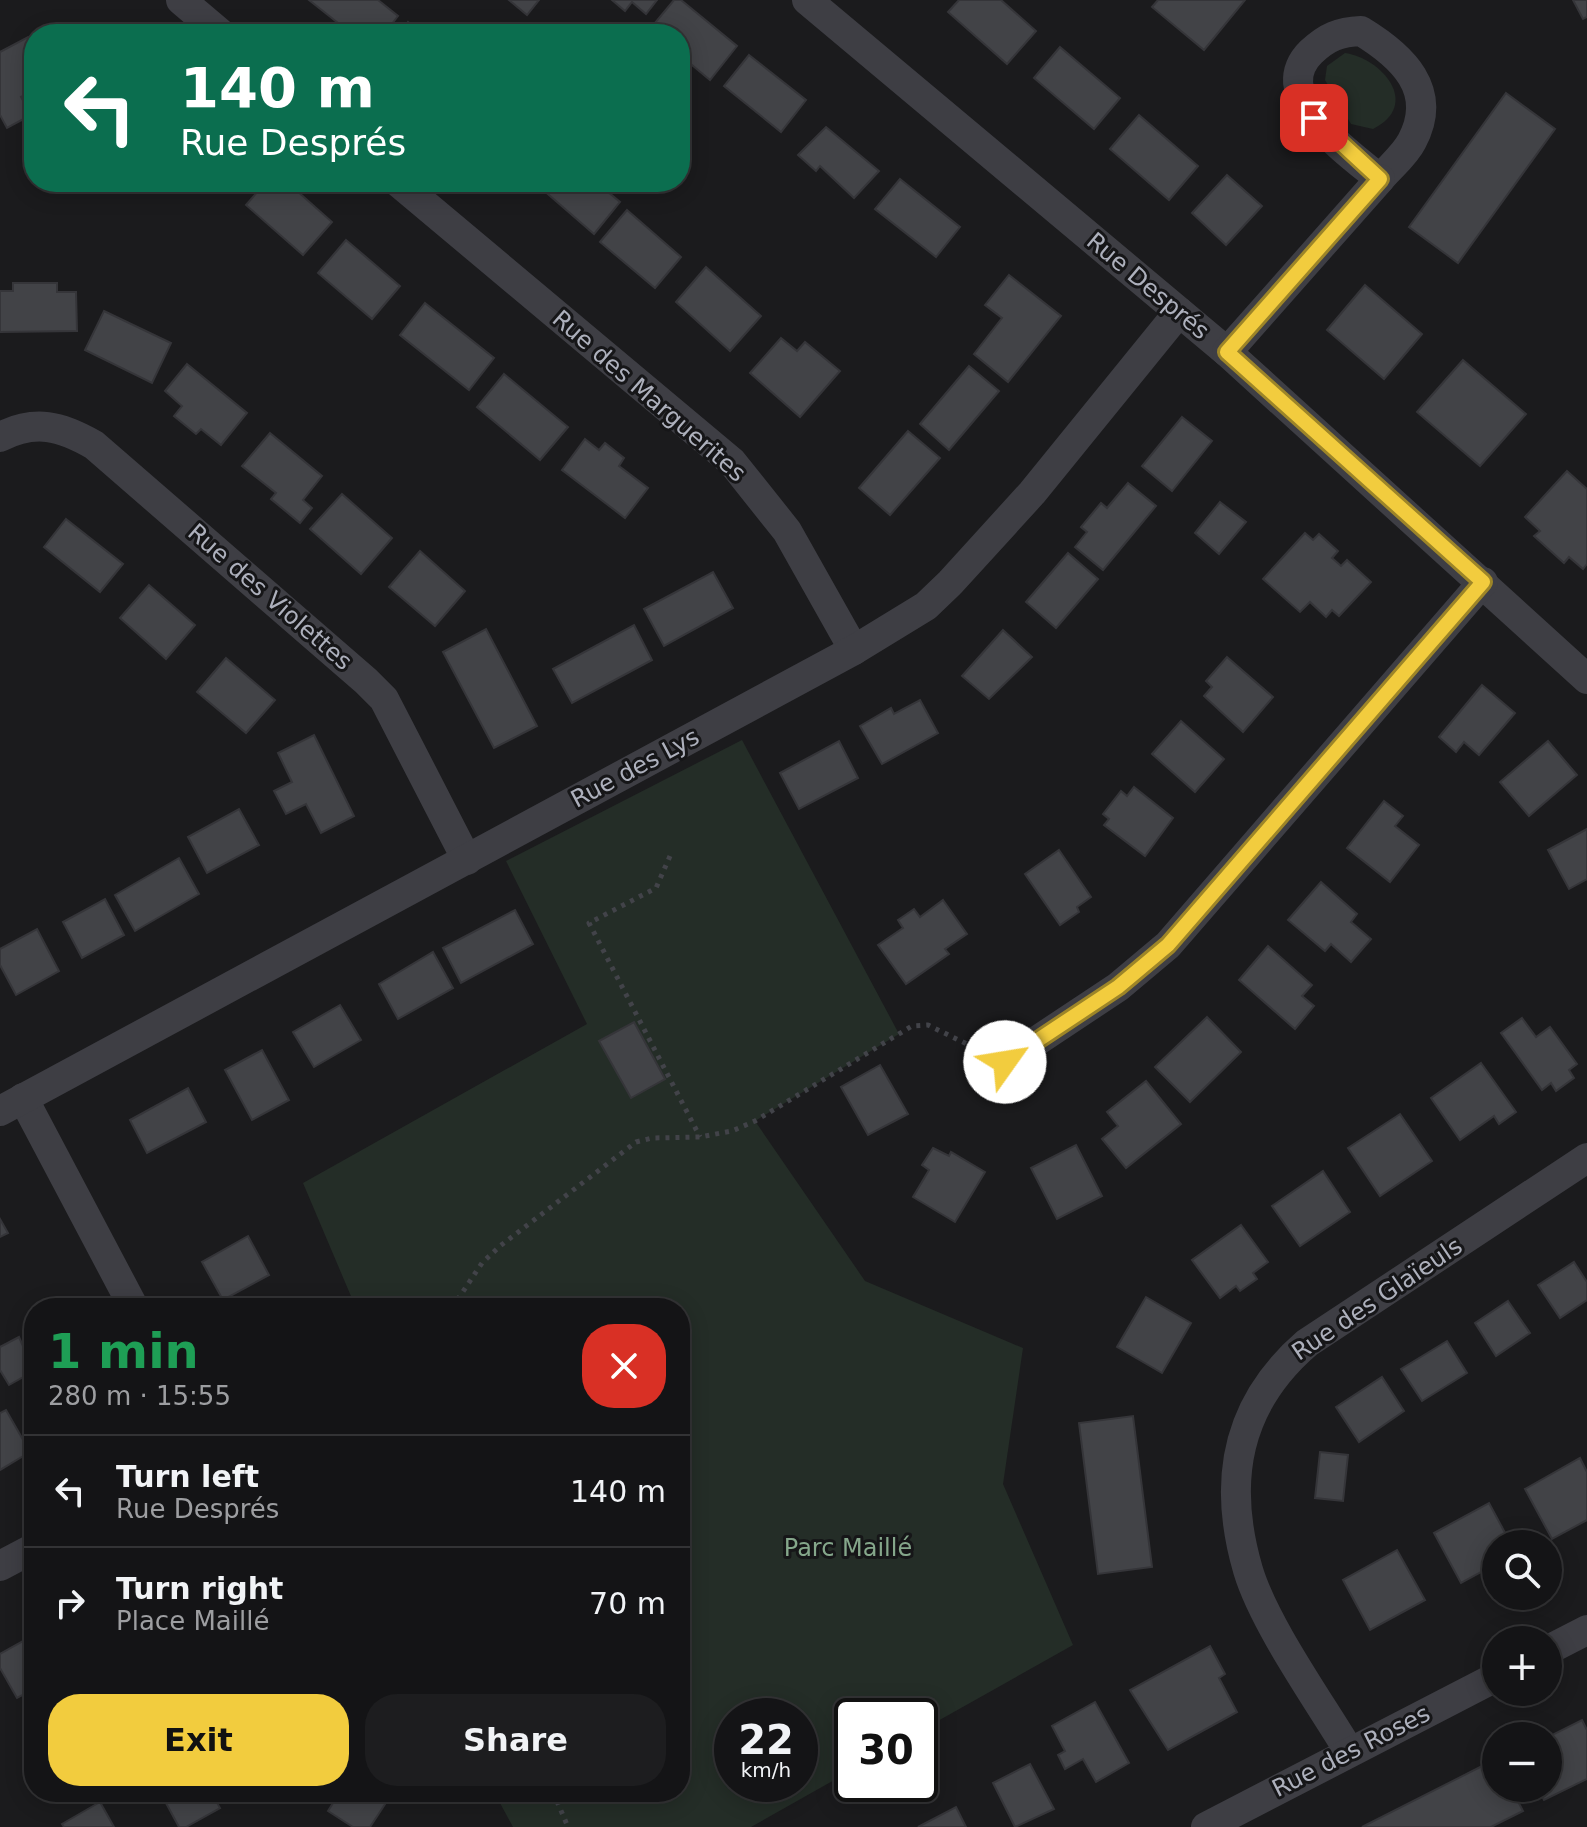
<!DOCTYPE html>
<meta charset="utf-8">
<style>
body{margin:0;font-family:"DejaVu Sans",sans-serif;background:#1d1d1f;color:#f1f3f6;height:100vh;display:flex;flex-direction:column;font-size:30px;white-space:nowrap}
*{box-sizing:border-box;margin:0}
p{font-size:26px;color:#9d9ea1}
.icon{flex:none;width:44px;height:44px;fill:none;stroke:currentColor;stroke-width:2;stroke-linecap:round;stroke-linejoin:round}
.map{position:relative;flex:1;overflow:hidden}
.side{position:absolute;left:24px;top:1298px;width:666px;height:504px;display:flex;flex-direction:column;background:#141416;border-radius:32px;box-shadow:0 4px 20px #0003,0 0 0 2px #333335}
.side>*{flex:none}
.hud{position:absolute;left:24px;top:24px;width:666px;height:168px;border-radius:32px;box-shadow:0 4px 20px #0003,0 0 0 2px #333335;background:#0b6e4f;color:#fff;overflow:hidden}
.fabs{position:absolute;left:1482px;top:1530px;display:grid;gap:16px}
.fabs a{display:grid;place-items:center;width:80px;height:80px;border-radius:50%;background:#141416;box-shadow:0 4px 20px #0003,0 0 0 2px #333335;font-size:40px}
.speed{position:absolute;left:714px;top:1698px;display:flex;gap:16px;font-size:40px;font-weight:700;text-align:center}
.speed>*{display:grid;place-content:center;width:104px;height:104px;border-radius:50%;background:#141416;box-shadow:0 4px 20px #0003,0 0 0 2px #333335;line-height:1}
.speed small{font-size:20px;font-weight:400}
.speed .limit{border:4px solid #111;border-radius:12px;background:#fff;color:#111}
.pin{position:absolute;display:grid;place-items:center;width:68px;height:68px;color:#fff;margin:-34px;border-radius:16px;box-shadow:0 4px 12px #0006}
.me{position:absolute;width:88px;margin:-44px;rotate:58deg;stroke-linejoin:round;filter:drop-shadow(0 0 6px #0008)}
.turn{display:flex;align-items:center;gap:28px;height:168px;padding:0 24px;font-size:36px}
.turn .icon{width:104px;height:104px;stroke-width:2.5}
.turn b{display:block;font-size:56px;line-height:68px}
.round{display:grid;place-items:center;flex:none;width:84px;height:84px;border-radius:32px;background:#1d1d1f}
.head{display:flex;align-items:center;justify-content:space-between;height:136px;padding:0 24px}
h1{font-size:48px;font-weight:600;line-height:60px;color:#1e9e55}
.button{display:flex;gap:16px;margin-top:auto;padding:16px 24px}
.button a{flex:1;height:92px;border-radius:32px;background:#f2cc3e;color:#111;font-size:32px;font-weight:600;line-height:92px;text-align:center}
.button a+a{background:#1d1d1f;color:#f1f3f6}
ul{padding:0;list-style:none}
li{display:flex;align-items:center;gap:24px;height:112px;padding:0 24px;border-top:2px solid #333335}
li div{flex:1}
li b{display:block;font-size:30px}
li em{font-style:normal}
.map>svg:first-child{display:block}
</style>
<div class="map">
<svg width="1587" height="1827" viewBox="0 0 1587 1827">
<rect width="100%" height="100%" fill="#1b1b1d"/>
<g fill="#242d27" fill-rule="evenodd">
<path d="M1345,53c36,5 77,51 28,76l-22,-5 -26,-44 2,-14z"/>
<path d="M742,740l157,294 -144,87 110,160 158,67 -20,136 70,161 -153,86v-15h-68v54l-101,57h-238l-19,-35h186v-484h-324l-53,-125 284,-159 -81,-163zM732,1716h68v68h-68z"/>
</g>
<g fill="#424347" stroke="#353539" stroke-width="2">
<path d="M309,0h69l20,16 -14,18h-32z"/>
<path d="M509,0h30l-12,15z"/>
<path d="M612,0h45l-11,14 -14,-12 -7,9z"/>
<path d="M674,0h7l56,46 -27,34 -30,-25v-21h-26l-5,-4z"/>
<path d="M959,0h42l35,31 -29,33 -59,-52z"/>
<path d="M1158,0h87l-41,50 -52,-43z"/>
<path d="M1573,0h14v17l-4,2z"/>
<path d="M408,22l14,12h-23z"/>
<path d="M28,37l6,12v41l-13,7 10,18 -24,13 -7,-13v-63z"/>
<path d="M1060,47l60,51 -26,31 -60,-51z"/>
<path d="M749,55l57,45 -25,32 -57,-46z"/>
<path d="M1506,93l49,36 -97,134 -49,-36z"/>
<path d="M1139,115l59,51 -29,34 -59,-51z"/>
<path d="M826,127l53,44 -25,27 -34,-32 -4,5 -18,-16z"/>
<path d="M1227,175l35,31 -36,39 -34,-32z"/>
<path d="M900,179l60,48 -24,30 -61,-48z"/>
<path d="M220,182h18l-8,9z"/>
<path d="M266,182h21l45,40 -29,33 -57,-50z"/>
<path d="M534,182h62l24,20 -26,32z"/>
<path d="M627,210l54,47 -26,31 -55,-46z"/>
<path d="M346,240l54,46 -28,33 -54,-46z"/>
<path d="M706,267l55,49 -31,35 -54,-49z"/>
<path d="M1009,275l52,41 -53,66 -34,-28 28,-36 -17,-13z"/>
<path d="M13,283h44v9h19l1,39 -77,1v-41h13z"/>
<path d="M1365,285l57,49 -38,45 -57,-49z"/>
<path d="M425,303l69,55 -25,32 -69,-55z"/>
<path d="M104,311l67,32 -19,40 -67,-33z"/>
<path d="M781,338l16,13 8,-9 35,29 -40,46 -50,-44z"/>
<path d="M1463,360l63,54 -46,52 -63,-54z"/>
<path d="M187,364l60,49 -26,32 -20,-16 -5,5 -22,-18 8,-10 -17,-15z"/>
<path d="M969,366l30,25 -50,59 -29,-26z"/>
<path d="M504,374l64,53 -28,33 -63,-53z"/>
<path d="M1182,417l30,24 -40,50 -30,-25z"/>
<path d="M908,431l32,27 -50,57 -31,-27z"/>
<path d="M270,433l52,43 -19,24 9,8 -12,15 -29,-24 5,-6 -34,-27z"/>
<path d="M585,439l14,11 6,-7 19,15 -5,8 29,22 -23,30 -63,-48z"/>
<path d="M1567,471l20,18v75l-4,5 -14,-12 -5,6 -30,-27 6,-5 -15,-14z"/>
<path d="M1128,483l28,23 -53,64 -28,-23 12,-15 -6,-5 20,-24 6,5z"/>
<path d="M342,494l50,44 -31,36 -51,-45z"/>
<path d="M1220,502l26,20 -27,32 -24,-21z"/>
<path d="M66,519l57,45 -23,28 -56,-45z"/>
<path d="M1305,533l8,7 6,-6 19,17 -6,7 9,8 6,-6 24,22 -32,34 -7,-6 -6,7 -16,-15 -10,10 -37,-33z"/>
<path d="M420,551l45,40 -30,35 -46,-39z"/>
<path d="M1068,553l30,26 -42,49 -30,-26z"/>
<path d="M713,572l20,36 -69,38 -20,-37z"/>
<path d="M149,585l46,40 -29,34 -46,-41z"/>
<path d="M634,625l18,35 -80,43 -19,-34z"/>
<path d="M486,629l51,97 -43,22 -51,-96z"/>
<path d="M1003,630l29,27 -43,42 -27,-23z"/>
<path d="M1227,657l46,40 -30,35 -39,-36 8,-9 -6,-6z"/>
<path d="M226,658l49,42 -29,33 -49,-41z"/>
<path d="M1482,685l33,28 -36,42 -15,-13 -8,10 -17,-15z"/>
<path d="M920,700l18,33 -56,31 -22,-38 31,-18 3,6z"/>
<path d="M1181,721l43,38 -29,33 -43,-38z"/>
<path d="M314,735l40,81 -33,17 -15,-29 -20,10 -12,-23 18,-9 -14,-29z"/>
<path d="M839,741l19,37 -59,31 -19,-36z"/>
<path d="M1548,741l29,34 -48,41 -29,-34z"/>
<path d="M1134,787l39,31 -28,38 -41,-31 5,-6 -6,-5 18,-23 6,5z"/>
<path d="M1384,801l19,15 -8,10 24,19 -29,37 -43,-34z"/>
<path d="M239,809l20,36 -52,28 -19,-36z"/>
<path d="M1587,829v50l-18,10 -21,-39z"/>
<path d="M1059,850l32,47 -14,10 2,5 -19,13 -35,-51z"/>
<path d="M179,858l20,36 -64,37 -20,-36z"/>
<path d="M1321,882l36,32 -6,8 20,17 -20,23 -20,-18 -6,7 -37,-31z"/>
<path d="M105,899l19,36 -42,23 -19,-36z"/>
<path d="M943,900l24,34 -22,15 4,5 -43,30 -28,-39 25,-17 -5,-8 16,-11 6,8z"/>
<path d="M515,910l18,34 -72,39 -18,-35z"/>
<path d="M37,929l22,42 -43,24 -16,-30v-16z"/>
<path d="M1268,946l44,39 -10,11 12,10 -19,23 -56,-49z"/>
<path d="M433,952l20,36 -55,31 -19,-35z"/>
<path d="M340,1005l21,35 -47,27 -21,-35z"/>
<path d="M1207,1017l34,35 -51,50 -35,-35z"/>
<path d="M1522,1018l14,19 14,-10 27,37 -8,6 5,8 -18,13 -5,-8 -9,7 -41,-57z"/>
<path d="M634,1022l31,57 -34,19 -32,-57z"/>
<path d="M262,1050l27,50 -37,20 -27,-50z"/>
<path d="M1481,1063l35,49 -17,12 -5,-8 -34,24 -29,-42z"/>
<path d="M880,1065l28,49 -40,21 -27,-48z"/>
<path d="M1146,1081l35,43 -55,44 -24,-29 16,-13 -11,-14z"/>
<path d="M188,1088l18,34 -59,31 -17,-33z"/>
<path d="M1400,1114l32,47 -52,35 -32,-48z"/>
<path d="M1076,1145l26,51 -45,23 -26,-51z"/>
<path d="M933,1148l16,8 2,-4 34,20 -30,50 -42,-25 16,-27 -7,-5z"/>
<path d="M1323,1171l27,41 -50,34 -28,-40z"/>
<path d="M0,1219l8,14 -8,4z"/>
<path d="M1241,1225l27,37 -15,11 4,6 -17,12 -4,-5 -16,12 -28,-38z"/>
<path d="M248,1236l21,39 -46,25 -21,-38z"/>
<path d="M1574,1262l13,20v18l-27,18 -22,-33z"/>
<path d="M1146,1297l45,26 -29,50 -45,-26z"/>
<path d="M283,1298l5,10h-25z"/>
<path d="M1508,1301l22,32 -34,23 -21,-33z"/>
<path d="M19,1337l15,34 -25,14 -9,-15v-23z"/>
<path d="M1447,1341l20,32 -45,28 -21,-32z"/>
<path d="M1382,1377l22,34 -45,31 -23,-35z"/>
<path d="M6,1410l24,42 -30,18v-57z"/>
<path d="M1133,1416l19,151 -54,7 -19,-151z"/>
<path d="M1320,1452l28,3 -5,46 -28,-3z"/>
<path d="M1580,1458l7,14v48l-35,19 -27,-50z"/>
<path d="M1489,1503l22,41h-15v20l-35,19 -27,-50z"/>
<path d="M1397,1550l28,50 -55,30 -27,-50z"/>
<path d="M34,1619v70l-17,9 -17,-30v-14l30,-17 -6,-12z"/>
<path d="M1210,1646l15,28 -6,4 18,34 -69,38 -38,-60z"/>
<path d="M1095,1702l34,61 -33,19 -13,-23 -18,10 -7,-14 7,-4 -13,-25z"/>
<path d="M1582,1720l5,10v49l-43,21 -6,-12h10v-51z"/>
<path d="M1496,1759v29h15l12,23 -32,16h-129z"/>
<path d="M1030,1764l24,45 -39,18 -22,-44z"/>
<path d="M160,1792h51l9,16 -34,19h-7z"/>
<path d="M261,1792h36v9l-37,-1z"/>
<path d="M340,1792h53l-23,35h-17l-25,-16z"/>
<path d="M100,1802l14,25h-50l-2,-3z"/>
<path d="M956,1807l10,20h-48z"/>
</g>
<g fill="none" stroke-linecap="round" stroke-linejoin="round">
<g stroke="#424349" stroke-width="5" stroke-dasharray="4 6" stroke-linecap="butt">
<path d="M670,856l-14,32 -67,35 111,214"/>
<path d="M452,1308l30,-45 18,-17 136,-104 16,-4 48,-1 32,-6 23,-10 157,-95 16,-1 51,25"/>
<path d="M553,1792l15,35"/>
</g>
<g stroke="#3e3e44" stroke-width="30">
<path d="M181,0l40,34"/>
<path d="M807,0l420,352 360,327"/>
<path d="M1361,31c41,25 78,59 51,110 -7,14 -22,26 -32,38 -30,-25 -114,-83 -69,-127 16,-15 28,-20 50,-21z"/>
<path d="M398,182l334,280 55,69 67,119"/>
<path d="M1227,352l153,-173"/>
<path d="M0,437c35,-18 61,-11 94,8l272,236 18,18 83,161"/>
<path d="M1005,1062l113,-75 50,-42 315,-363"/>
<path d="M23,1098l111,210"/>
<path d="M0,1111l854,-461 72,-44 24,-23 82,-90 147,-181"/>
<path d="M0,1566l34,-18"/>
<path d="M1548,1650l39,-20"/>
<path d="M1349,1751c-30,-50 -85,-127 -101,-181 -26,-89 -12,-166 59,-227l280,-185"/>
<path d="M1206,1827l290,-150"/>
</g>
</g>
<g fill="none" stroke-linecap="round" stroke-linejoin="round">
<g stroke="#9d8528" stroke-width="20">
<path id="route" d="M1005,1062l113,-75 50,-42 315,-363 -256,-230 153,-173 -66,-61"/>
</g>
<use href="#route" stroke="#f2cc3e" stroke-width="14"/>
</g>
<g text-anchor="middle" stroke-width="6" stroke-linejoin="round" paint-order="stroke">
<g font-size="24" fill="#adb0bc" stroke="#161618">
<text transform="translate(1148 286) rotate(40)" y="8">Rue Després</text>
<text transform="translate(649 396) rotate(41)" y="8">Rue des Marguerites</text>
<text transform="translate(270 597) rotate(41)" y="8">Rue des Violettes</text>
<text transform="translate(635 768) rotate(-28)" y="8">Rue des Lys</text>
<text transform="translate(1377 1299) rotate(-34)" y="8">Rue des Glaïeuls</text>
<text transform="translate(1351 1751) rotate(-27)" y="8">Rue des Roses</text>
</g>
<g font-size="24" fill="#85a78b" stroke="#161618">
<text x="848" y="1556">Parc Maillé</text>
</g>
</g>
</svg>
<div class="fabs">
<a><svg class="icon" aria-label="search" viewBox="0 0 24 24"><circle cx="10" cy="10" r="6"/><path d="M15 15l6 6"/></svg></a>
<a>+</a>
<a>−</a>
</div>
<div class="speed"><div>22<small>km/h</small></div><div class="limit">30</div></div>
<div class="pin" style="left:1314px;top:118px;background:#d93025"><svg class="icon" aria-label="arrive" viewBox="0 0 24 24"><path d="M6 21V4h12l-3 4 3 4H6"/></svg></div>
<svg class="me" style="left:1005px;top:1062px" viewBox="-20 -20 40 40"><circle r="19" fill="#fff"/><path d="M0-13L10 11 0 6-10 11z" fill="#f2cc3e"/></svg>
<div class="hud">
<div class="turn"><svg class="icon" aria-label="left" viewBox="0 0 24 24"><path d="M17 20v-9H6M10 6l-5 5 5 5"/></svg><div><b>140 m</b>Rue Després</div></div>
</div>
<section class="side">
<div class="head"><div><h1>1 min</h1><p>280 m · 15:55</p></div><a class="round" style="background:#d93025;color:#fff"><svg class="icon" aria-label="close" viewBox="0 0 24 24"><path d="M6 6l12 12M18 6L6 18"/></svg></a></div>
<ul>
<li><svg class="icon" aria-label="left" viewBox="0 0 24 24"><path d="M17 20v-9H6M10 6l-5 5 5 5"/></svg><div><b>Turn left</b><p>Rue Després</p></div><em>140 m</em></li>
<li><svg class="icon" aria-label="right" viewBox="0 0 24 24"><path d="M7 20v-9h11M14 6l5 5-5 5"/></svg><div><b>Turn right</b><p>Place Maillé</p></div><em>70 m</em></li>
</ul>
<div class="button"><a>Exit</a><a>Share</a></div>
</section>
</div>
